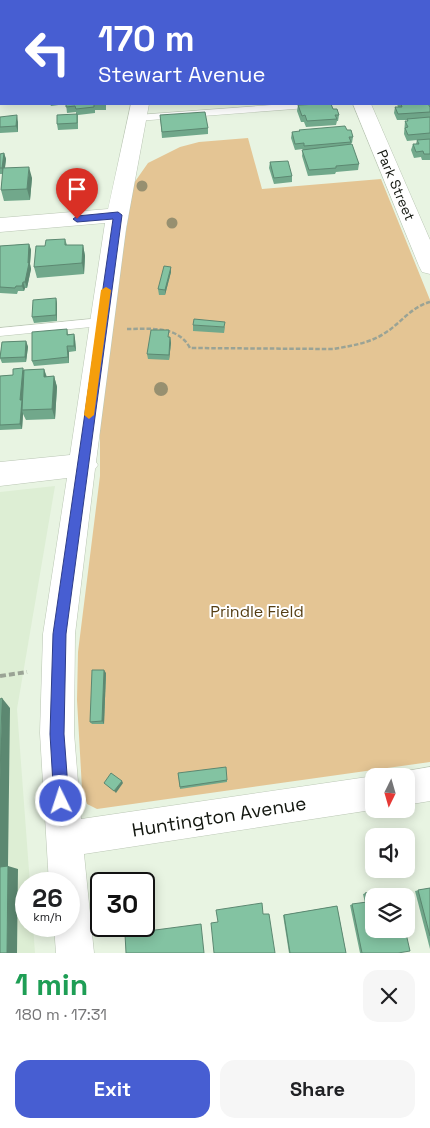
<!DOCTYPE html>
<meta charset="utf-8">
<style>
body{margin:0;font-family:"Space Grotesk",sans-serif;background:#f6f6f6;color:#202124;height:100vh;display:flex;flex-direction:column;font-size:19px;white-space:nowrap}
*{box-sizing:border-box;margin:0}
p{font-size:16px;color:#757577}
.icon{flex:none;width:28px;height:28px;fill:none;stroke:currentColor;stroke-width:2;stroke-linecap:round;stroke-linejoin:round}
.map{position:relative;height:953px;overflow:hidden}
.details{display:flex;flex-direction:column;background:#fff;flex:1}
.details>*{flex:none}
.guide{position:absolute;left:0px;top:0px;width:430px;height:105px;box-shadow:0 2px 12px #0003;background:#475ed2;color:#fff;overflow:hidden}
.needle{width:32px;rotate:185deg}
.controls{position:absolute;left:365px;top:768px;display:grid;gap:10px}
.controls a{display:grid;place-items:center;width:50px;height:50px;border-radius:10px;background:#fff;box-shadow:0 2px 12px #0003;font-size:25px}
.speed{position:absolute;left:15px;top:872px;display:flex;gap:10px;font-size:25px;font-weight:700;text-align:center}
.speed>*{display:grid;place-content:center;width:65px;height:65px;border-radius:50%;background:#fff;box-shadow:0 2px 12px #0003;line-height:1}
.speed small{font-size:12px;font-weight:400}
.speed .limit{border:2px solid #111;border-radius:8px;background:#fff;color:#111}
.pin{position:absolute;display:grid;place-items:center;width:42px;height:42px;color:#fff;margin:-51px -21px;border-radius:50% 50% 50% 0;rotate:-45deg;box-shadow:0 0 5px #0007}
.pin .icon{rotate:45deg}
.me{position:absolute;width:55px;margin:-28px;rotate:356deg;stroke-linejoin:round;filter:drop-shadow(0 0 4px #0008)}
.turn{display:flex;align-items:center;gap:18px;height:105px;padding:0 15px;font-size:22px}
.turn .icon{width:65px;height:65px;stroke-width:2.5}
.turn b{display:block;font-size:35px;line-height:42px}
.round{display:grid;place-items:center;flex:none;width:52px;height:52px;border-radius:15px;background:#f6f6f6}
.summary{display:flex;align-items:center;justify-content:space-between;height:85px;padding:0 15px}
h1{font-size:30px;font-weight:700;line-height:38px;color:#1e9e55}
.button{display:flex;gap:10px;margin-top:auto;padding:10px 15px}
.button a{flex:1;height:58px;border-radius:15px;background:#475ed2;color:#fff;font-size:20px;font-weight:700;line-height:58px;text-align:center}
.button a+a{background:#f6f6f6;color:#202124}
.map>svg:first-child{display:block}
</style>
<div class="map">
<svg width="430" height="953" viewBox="0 0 430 953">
<rect width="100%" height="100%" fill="#e8f4e2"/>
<path fill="#ddeed4" d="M55,486l-38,223 13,175h-4v42h7l2,27h-35v-461z"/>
<path fill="#e4c594" d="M248,138l14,51 119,-10 49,121v462l-333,47 -10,-5 -5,-15 -5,-89 1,-48 22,-176v-55l18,-142 16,-96 14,-20 32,-16 19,-5z"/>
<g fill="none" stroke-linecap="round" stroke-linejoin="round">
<g stroke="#bac6b4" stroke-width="1">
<g id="service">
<rect x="429" y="93" width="1" height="6"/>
<path d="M286,104h39l-5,3 -183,14 -5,-3 5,-3z"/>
<path d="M101,318l6,4 -6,4 -101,10v-8z"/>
</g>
</g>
<g stroke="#bac6b4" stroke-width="1">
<g id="minor">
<rect x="429" y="22" width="1" height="10"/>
<rect x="0" y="60" width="1" height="10"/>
<path d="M131,104h18l-23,125 -30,233 2,3 -3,4 -20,165 -1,99 7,86 293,-43h2h-2v33h4l-294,45 10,99h-38l-2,-27h15v-42h-20l-9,-151 3,-99 24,-156 -67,8v-24l70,-7 35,-232 -105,9v-14l108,-9z"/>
<path d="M353,104h18l59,136v34l-8,-2 -3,-6z"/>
<path d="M430,767v34l-24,4v-29h-12l12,-5z"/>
</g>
</g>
<path stroke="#9aa395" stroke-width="2.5" stroke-dasharray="4.5 2" stroke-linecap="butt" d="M127,329c22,0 51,-4 63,19l143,1c18,-3 37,-6 52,-16 16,-10 26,-26 45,-31"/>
<path stroke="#9aa395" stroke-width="4" stroke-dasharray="6 3" stroke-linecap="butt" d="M0,676l27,-4"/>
<use href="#service" fill="#fff" fill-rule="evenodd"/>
<use href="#minor" fill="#fff" fill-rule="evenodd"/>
</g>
<g fill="#979070">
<circle cx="142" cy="186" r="5.5"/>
<circle cx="172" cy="223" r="5.5"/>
<circle cx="161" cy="389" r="7"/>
</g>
<g fill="#71a88b">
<path d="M0,0h17l-16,1v19h-1z"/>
<rect x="330" y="0" width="29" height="1"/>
<path d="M429,41l1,2v34h-1z"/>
<path d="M429,96h1v64h-8l-1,-3 -7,1 -3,-8 2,-6h3l1,-4 -10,1 -3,-7 1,-13h2v-1h-10l-3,-7 1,-6h3l-1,-3h32z"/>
<path d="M50,104h56v6h-11v3l-17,2v14l-20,1 -1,-6 19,-10v-2l-9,1 -1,-9 -15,2z"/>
<path d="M258,104h15l-15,1z"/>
<path d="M298,105l35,4 6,6 -1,6h-1l-1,4 -30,2 -2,-5h-3l-4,-11z"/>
<path d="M160,115l48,13v6l-46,4z"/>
<path d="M0,117l18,5v10l-18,1z"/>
<path d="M299,130h48l6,7 -1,6h-1v1l8,20 -1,6 -22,2 -1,2 -27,2 -6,-20 1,-7 -8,1 -4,-12 1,-6h7z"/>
<path d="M4,153l2,6 -1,9 27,10 -2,22 -26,1 -3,-11 2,-16h-3v-20z"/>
<path d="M270,162l22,14v6l-18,2 -5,-16z"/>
<path d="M65,239l2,6h16l2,11 -1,18 -47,4 -3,-11 11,-21z"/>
<path d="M29,244l2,6 -1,14 1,5 -4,19h-2l-1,3h-6l-1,3 -17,-1v-47z"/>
<path d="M171,267v5l-6,23h-6l-1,-6z"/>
<path d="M56,298l1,6v17l-23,2 -2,-6z"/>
<path d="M193,325l32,2 -1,6 -31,-2z"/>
<path d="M67,329l1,5h6l1,5 1,12 -7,1v11l-35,3 -2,-5z"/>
<path d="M169,337h1l1,6 -2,17 -21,-1 -1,-5z"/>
<path d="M26,341l2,6 -2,15 -24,1 -2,-5 2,-16z"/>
<path d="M44,369l3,8 7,-1 3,11 -2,32 -29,1 -3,-6 -1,15 -22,1v-54l13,-1 11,-5z"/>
<path d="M106,673l-2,51h-12l-2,-2z"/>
<path d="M178,773l49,7v2l-47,7z"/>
<path d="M430,888v61l-15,-58z"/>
<path d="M384,890l14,63h-38l-10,-48 15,-2 -2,-9z"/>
<path d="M337,906l9,47h-57l-6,-38z"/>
</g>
<g fill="#5c8871">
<path d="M17,115l1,7v10l-2,-6z"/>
<path d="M4,153l2,6 -2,15 -2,-6z"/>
<path d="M29,167l3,11 -2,22 -3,-11z"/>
<path d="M29,244l2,6 -1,14 1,5 -4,19 -2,-6z"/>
<path d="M83,245l2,11 -1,18 -2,-11z"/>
<path d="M171,267v5l-6,23v-5z"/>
<path d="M23,282l2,6 -1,3 -2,-5z"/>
<path d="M56,298l1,6v17l-1,-6z"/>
<path d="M74,334l1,5 1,12 -2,-5z"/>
<path d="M170,337l1,6 -2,17v-5z"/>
<path d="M26,341l2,6 -2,15 -1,-5z"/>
<path d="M67,346l2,6v11l-1,-6z"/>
<path d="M23,368l2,6 -3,36 1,4 -1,15 -2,-5v-24z"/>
<path d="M44,369l3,10 -3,-2z"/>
<path d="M54,376l3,11 -2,32 -3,-10z"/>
<path d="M104,670l2,3 -2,51 -2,-3z"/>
<path d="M2,698l8,10 -2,158 10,3 -1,84h-10l-7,-85v-88z"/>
<path d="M122,781l1,2 -7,10 -2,-2z"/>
</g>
<g fill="#83c3a2" stroke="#5c8871">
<path d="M0,0h17l-1,1h-15v8h-1z"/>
<path d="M185,0h17l1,1h-18z"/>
<rect x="207" y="0" width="29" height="1"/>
<path d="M242,0h22l1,1h-23z"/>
<rect x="271" y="0" width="23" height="1"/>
<rect x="304" y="0" width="23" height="1"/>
<path d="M429,41l1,2v23h-1z"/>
<path d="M66,104h36h-8v3l-18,2 -1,-3 -9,1z"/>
<path d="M320,104h11l2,5h4l2,6h-4l2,4 -30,2 -2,-6 -3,1 -4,-11z"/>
<path d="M401,104h27l2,3v5l-32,2 -3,-7h7z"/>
<path d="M205,112l3,16 -46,4 -2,-17z"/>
<path d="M77,114v9l-20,1v-9z"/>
<path d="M17,115l-1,11 -16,1v-10z"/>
<path d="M430,117v16l-22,2 -3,-7 3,-1 -3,-6h3l-1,-2z"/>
<path d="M345,126l2,4h4l2,7h-4l2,5 -47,4v-3l-9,1 -3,-12 8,-1 -1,-1z"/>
<path d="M430,139v15h-6l-1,-3 -7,1 -3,-8h6l-2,-4z"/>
<path d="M352,144l7,20 -23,2v2l-27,2 -7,-20z"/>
<path d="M4,153l-2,15h-2v-14z"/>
<path d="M288,161l4,15 -18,2 -4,-16z"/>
<path d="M29,167l-2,22 -26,1 2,-22z"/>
<path d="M65,239v6h18l-1,18 -48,4 2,-21h9l1,-6z"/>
<path d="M29,244l-1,19h1l-4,19h-2l-1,4h-6l-1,2 -15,-1v-41z"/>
<path d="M164,266l7,1 -6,23 -7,-1z"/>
<path d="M56,298v17l-24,2 1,-17z"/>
<path d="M194,319l31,3 -1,5 -31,-2z"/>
<path d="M67,329v6l7,-1v12h-7l1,11 -36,4v-29z"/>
<path d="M151,330h18l-1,7h2l-1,18 -22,-1z"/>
<path d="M26,341l-1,16 -25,1 2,-16z"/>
<path d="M23,368l-3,32h2l-2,24 -20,1v-49l13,-1v-6z"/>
<path d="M44,369v8l10,-1 -2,33 -30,1 2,-40z"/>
<path d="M92,670h12l-2,51 -12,1z"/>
<path d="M2,698l-2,82v-81z"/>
<path d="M226,767l1,13 -47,7 -2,-14z"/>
<path d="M111,773l11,8 -8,10 -10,-8z"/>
<path d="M8,866l-1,87h-7v-86z"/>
<path d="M430,888v48l-12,-46z"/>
<path d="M384,890l2,6h-12v33h31l5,22 -12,2h-36l-10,-49 15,-2 -2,-9z"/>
<path d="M262,903l1,11h6l6,39h-61l-3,-30 7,-1 -2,-12z"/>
<path d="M337,906l9,47h-56l-6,-38z"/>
<path d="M201,924l3,29h-78l-1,-19z"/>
</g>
<path fill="#475ed2" stroke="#2e3d88" d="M118,212l4,3 -56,419 -2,100 5,67 -2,5 -6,2 -5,-2 -2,-5 -4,-67 3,-100 60,-415 -36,3 -4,-3 4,-3z"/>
<path fill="#f59e0b" d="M106,287l5,3 -17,125 -5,4 -5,-4 17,-125z"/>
<g text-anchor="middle" stroke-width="4" stroke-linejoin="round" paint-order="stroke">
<g font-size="14" fill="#12160f" stroke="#fff">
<text transform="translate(396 185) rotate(67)" y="5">Park Street</text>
</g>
<g font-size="16" fill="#553e13" stroke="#fff">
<text x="257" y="617">Prindle Field</text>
</g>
<g font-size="19" fill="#12160f" stroke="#fff">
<text transform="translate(219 816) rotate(-9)" y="7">Huntington Avenue</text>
</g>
</g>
</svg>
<div class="controls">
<a><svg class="needle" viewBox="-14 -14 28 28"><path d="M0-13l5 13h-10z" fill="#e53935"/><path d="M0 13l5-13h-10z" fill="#757577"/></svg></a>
<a><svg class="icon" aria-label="sound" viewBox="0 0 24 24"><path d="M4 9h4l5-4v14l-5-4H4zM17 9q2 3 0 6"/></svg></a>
<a><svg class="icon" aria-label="layers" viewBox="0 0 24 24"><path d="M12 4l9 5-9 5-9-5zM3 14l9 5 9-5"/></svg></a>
</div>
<div class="speed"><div>26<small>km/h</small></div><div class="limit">30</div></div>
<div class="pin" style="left:77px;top:219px;background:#d93025"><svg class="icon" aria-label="arrive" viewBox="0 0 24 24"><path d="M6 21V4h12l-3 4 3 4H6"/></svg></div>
<svg class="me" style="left:61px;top:801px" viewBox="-20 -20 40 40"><circle r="17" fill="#475ed2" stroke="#fff" stroke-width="3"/><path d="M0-11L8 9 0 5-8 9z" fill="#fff"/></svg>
<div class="guide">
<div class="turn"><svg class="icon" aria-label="left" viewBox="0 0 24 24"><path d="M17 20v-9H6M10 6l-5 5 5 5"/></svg><div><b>170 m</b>Stewart Avenue</div></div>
</div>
</div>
<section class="details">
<div class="summary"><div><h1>1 min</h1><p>180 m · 17:31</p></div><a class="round"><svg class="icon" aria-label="close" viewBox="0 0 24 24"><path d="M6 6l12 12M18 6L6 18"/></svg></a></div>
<div class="button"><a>Exit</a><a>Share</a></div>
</section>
